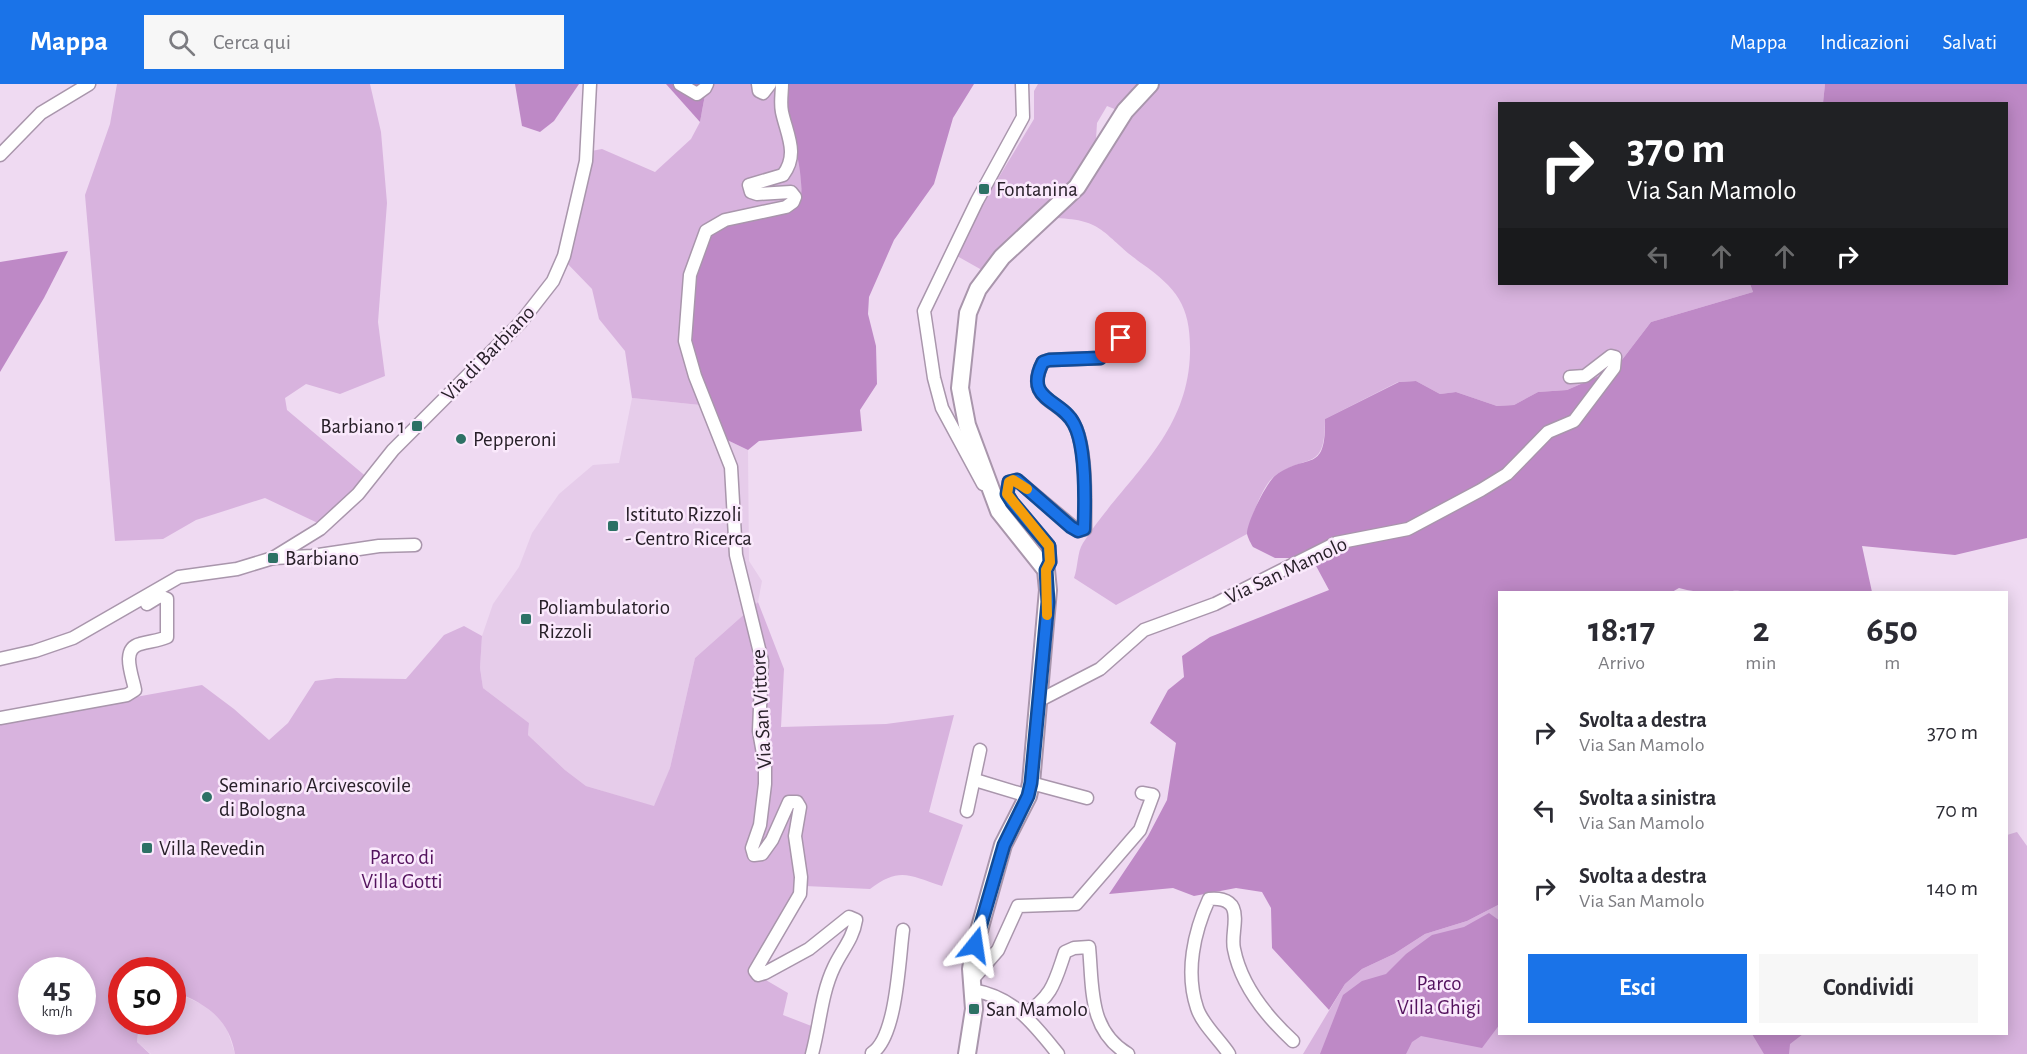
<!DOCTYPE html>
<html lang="it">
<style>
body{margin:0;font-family:"Alegreya Sans",sans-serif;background:#f7f7f7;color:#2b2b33;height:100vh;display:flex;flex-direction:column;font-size:22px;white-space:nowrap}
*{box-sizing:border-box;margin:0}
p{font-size:20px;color:#7c7c81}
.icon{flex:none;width:33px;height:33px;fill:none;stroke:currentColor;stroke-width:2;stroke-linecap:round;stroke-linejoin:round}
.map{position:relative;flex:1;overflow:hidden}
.drawer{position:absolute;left:1498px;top:507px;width:510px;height:444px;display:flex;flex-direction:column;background:#fff;border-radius:0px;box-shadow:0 3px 15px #0003}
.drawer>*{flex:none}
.banner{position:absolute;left:1498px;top:18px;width:510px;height:183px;border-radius:0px;box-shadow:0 3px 15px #0003;background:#202124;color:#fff;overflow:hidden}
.speed{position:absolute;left:18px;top:873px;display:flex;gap:12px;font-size:30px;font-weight:700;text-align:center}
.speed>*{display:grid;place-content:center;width:78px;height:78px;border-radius:50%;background:#fff;box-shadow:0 3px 15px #0003;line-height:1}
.speed small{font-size:15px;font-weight:400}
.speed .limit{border:9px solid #d22;background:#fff;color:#111}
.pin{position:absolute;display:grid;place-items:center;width:51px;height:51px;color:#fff;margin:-26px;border-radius:12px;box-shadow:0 3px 9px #0006}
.me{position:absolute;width:66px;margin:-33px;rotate:15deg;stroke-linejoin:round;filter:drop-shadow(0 0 4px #0008)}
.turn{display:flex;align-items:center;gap:21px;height:126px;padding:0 30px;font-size:27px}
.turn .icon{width:78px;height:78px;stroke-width:2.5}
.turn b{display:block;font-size:42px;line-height:51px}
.lanes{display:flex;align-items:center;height:57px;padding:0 30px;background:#0003;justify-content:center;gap:30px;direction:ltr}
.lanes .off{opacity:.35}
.eta{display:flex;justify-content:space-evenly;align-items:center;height:102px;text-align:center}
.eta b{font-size:36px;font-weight:600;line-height:42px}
.button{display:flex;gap:12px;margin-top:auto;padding:12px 30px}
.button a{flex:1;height:69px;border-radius:0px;background:#1a73e8;color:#fff;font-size:24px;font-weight:600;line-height:69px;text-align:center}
.button a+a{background:#f7f7f7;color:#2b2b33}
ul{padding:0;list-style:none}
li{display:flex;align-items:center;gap:18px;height:78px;padding:0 30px}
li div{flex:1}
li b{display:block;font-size:22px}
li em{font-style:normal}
header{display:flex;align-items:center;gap:36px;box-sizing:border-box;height:84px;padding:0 30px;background:#1a73e8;color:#fff}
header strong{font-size:28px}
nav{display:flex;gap:33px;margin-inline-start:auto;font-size:21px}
.search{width:420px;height:54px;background:#f7f7f7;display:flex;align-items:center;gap:15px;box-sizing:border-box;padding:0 21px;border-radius:0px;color:#7c7c81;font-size:22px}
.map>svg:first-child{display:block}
</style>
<header>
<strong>Mappa</strong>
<div class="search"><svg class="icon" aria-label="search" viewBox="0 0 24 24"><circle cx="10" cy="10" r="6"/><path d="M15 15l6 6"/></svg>Cerca qui</div>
<nav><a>Mappa</a><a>Indicazioni</a><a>Salvati</a></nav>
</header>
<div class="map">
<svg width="2027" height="970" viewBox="0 0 2027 970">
<rect width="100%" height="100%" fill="#efdaf2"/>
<g fill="#e6ccea">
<path d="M632,314l78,8 13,32 25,12 1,111 13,20 -4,21 -63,56 -25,110 -15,39 -69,-21 -21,-16 -37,-35 1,-12 -46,-35 -3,-20 2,-32 11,-32 26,-37 13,-34 27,-39 34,-29 26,-2z"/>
<path d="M173,907l37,17 15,15 10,31h-84l-14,-12 2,-20h33z"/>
</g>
<g fill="#d8b3de" fill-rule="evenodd">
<path d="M117,0h253l11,48 6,71 -9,119 7,54 -45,18 -34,-10 -21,14 2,12 82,69 -47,46 -57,-27 -69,22 -33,19 -48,2 -30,-346 25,-71z"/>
<path d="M707,0h79l6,53 9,27v33l-14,12 -77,197 -78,-8 -7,-47 -26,-32 -7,-30 -30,-31 24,-106 16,-3 53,23 36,-33 9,-17z"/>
<path d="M1038,0h787l-2,19 -323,1v180h250l3,8 -102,30 -36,47 -48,21 -29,2 -24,13 -17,1 -41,-14 -16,2 -24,-13 -18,1 -73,37c0,53 -16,34 -49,56 -13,8 -25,44 -29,59l-131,71 -42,-27c4,-10 3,-26 9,-35 41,-64 105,-106 107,-190 1,-46 -12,-64 -49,-90 -41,-30 -36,-45 -94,-45l-58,56 -32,-18 28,-56 49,-81v-28zM1107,22l15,6 -21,31 -5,-4 1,-16z"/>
<path d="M758,518l26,67 -3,58 105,-3 68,-9 -25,97 34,13 -21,61c-32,-10 -42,-20 -72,3l-65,-3 -53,86 36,21 -5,22 31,12 -6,27h-573c-6,-36 -30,-51 -62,-63l-1,-21h-50v52h17l-2,20 13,12h-150v-330l25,-7 177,-32 32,24 35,31 19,-17 27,-42 21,-3 70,1 38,-44 20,-9 18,10 -2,32 3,20 46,35 -1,12 37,35 21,16 68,20 16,-38 25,-110zM32,886h50v52h-50z"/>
<path d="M2017,748l10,14v208h-724l42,-70 17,-15 32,-15 31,-20 42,-13 33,-17v130h507v-199z"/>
</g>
<g fill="#be89c6">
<path d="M515,0h64l-25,37 -14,11 -18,-6z"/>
<path d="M666,0h41l-7,38z"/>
<path d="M786,0h188l-21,34 -19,66 -40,56 -25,57 -1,17 8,32 1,38 -17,26 2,21 -103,10 -11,9 -25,-12 -30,-66 -7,-70 20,-64 21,-16 60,-13 14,-12c3,-39 -17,-74 -15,-113z"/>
<path d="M1825,0h202v454l-72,17 -93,-9 10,46h-127c-11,-3 -14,0 -25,0 -14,1 -27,0 -41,-4l-7,4h-172v312l-33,17 -42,13 -31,20 -32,15 -17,15 -16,26 -57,-62 -1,-40 -9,-16 -26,-4 -42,8 -21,-8 -64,6 39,-58 19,-36 9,-57 -26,-20 18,-33 16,-13 -2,-21 28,-19 119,-47 -14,-26 -18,-6h-22l-22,-11c-2,-3 -5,-9 -6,-13 -1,-10 20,-53 29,-59 32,-23 50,0 49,-56l74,-37 17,-1 24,13 16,-2 41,14 17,-1 24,-13 29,-2 48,-21 36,-47 102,-30 -3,-8h257v-180l-184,-1z"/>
<path d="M68,167l-24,47 -44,74v-110z"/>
<path d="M1489,829l11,8v103l-18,24 -61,-12 -9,6 -6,12h-86l23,-59 19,-14 24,-7 20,-20 26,-19 32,-8z"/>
<path d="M1752,950h51l-13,10 -1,10h-25z"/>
</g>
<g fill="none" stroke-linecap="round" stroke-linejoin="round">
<g stroke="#a996ac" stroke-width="15">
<g id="minor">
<path d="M680,0l17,10 8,-6 2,-4"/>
<path d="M758,0l1,7 4,2 7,-9"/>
<path d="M782,0c0,9 -2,19 0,28 5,23 17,42 1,63l-34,10 2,7 6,2 34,-2 4,5 -2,5 -7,5 -61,13 -19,11 -16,44 -5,66 10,35 36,91 5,88 26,106 -3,70 6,34v19l-5,41 -8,23 2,7 8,-1 10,-14 17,-38h8l3,5 -5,29 6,41 -1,17 -45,77 3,4 7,-2 44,-24 40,-32 7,3c-3,19 -14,30 -22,47 -13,27 -14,58 -22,87"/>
<path d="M0,71l41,-42 48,-29"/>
<path d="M983,400l-41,-76 -8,-30 -10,-67 53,-110 46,-84 -1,-33"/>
<path d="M274,474l38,-2 67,-10 36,-1"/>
<path d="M1046,486l4,-8 -1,-16 -37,-44 -5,-8 2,-12 8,-2 61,51 7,-2c0,-28 2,-81 -11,-105 -13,-25 -51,-23 -31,-62l6,-2 51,-2 8,-13 13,-7"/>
<path d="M0,575l35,-8 38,-13 106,-61 58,-8 36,-11 47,-29 38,-35 35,-44 128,-128 32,-41 11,-25 22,-95 4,-77"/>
<path d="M1040,616l60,-31 44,-39 71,-26 121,-61 72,-14 73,-39 26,-16 41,-42 26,-11 40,-53 1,-11 -4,-1 -26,20 -15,1"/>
<path d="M0,634l127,-23 8,-5c-2,-13 -15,-41 5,-46 10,-3 18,-3 27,-7v-38l-7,-3 -13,8"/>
<path d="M975,696l53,16"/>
<path d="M1031,699l56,15"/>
<path d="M967,727l13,-61"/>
<path d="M972,896l26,-30 20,-44 58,-2 64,-74 13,-35 -11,-2"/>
<path d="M972,906c42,7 61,33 86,64"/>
<path d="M1025,930c28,-18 30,-33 40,-62l9,-4 15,-1c4,41 -1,83 39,107"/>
<path d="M872,969c25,-16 27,-95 31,-123"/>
<path d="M1229,970c-9,-14 -27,-30 -32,-46 -12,-36 -3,-76 12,-109 8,-1 20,0 24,9 5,11 -2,29 1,41 7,36 33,68 59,92"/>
</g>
</g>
<g stroke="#a996ac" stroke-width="20">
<path id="major" d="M967,970l7,-45 -3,-40 4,-24 28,-100 25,-49 3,-13 17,-193 -2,-20 -47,-59 -32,-86 -7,-37 8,-75 10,-24 24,-32 75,-70 48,-76 25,-27"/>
</g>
<use href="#minor" stroke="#fff" stroke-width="12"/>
<use href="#major" stroke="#fff" stroke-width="16"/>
</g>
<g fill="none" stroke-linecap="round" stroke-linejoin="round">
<g stroke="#114b97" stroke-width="15">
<path id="route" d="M975,861l29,-100 24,-49 3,-13 17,-181 -2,-32 4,-8 -1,-16 -37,-44 -5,-8 2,-12 8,-2 54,47 7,4 6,-2c1,-26 2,-83 -10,-105 -12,-25 -51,-23 -31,-62l6,-2 51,-2 8,-13 13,-7"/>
</g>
<use href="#route" stroke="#1a73e8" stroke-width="10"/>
<path stroke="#f59e0b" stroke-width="10" d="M1027,405l-14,-9 -4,2 -2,12 42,52 1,16 -4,8 1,45"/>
</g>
<g fill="#2d7165" stroke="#fae9fc" stroke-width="2">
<rect x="978" y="99" width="12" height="12" rx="3"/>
<rect x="411" y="336" width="12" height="12" rx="3"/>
<circle cx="461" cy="355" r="6"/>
<rect x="607" y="436" width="12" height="12" rx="3"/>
<rect x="267" y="468" width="12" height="12" rx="3"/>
<rect x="520" y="529" width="12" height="12" rx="3"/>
<circle cx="207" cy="713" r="6"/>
<rect x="141" y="758" width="12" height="12" rx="3"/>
<rect x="968" y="919" width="12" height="12" rx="3"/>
</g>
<g text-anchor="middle" stroke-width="5" stroke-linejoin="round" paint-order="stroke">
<g font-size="21" fill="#282029" stroke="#fae9fc" text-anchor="start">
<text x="996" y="112">Fontanina</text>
<text x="405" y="349" text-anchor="end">Barbiano 1</text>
<text x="473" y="362">Pepperoni</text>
<text x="625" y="437">Istituto Rizzoli<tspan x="625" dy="24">- Centro Ricerca</tspan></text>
<text x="285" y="481">Barbiano</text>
<text x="538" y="530">Poliambulatorio<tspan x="538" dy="24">Rizzoli</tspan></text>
<text x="219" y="708">Seminario Arcivescovile<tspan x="219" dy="24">di Bologna</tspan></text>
<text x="159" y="771">Villa Revedin</text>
<text x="986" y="932">San Mamolo</text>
</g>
<g font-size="21" fill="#282029" stroke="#fae9fc">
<text transform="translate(488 269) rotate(-46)" y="7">Via di Barbiano</text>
<text transform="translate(1286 486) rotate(-25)" y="7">Via San Mamolo</text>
<text transform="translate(761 625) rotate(-93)" y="7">Via San Vittore</text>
</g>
<g font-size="21" fill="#53125d" stroke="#fae9fc">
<text x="402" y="780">Parco di<tspan x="402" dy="24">Villa Gotti</tspan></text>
<text x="1439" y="906">Parco<tspan x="1439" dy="24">Villa Ghigi</tspan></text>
</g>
</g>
</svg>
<div class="speed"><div>45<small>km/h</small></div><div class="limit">50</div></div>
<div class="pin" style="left:1121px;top:254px;background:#d93025"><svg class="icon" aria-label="arrive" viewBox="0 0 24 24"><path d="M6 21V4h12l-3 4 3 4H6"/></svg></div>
<svg class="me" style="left:975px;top:861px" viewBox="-20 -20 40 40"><path d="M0-17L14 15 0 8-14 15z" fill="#1a73e8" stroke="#fff" stroke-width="4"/></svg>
<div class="banner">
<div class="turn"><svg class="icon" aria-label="right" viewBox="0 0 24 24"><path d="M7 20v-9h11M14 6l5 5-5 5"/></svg><div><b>370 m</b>Via San Mamolo</div></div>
<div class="lanes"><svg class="icon off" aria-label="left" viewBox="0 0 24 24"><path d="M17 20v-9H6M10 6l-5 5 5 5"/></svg><svg class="icon off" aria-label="ahead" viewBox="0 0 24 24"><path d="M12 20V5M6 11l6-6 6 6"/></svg><svg class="icon off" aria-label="ahead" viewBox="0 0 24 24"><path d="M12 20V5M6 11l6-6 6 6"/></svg><svg class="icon" aria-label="right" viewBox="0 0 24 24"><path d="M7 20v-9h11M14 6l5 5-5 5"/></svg></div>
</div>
<section class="drawer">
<div class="eta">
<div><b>18:17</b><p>Arrivo</p></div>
<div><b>2</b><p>min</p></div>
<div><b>650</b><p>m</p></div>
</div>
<ul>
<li><svg class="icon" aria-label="right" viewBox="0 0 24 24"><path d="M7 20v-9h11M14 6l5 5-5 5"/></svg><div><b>Svolta a destra</b><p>Via San Mamolo</p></div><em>370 m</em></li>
<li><svg class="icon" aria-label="left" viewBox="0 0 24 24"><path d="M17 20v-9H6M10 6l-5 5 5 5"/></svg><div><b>Svolta a sinistra</b><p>Via San Mamolo</p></div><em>70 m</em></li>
<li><svg class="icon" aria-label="right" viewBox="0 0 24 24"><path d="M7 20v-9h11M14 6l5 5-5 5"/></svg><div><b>Svolta a destra</b><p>Via San Mamolo</p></div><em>140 m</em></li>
</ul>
<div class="button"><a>Esci</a><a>Condividi</a></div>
</section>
</div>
